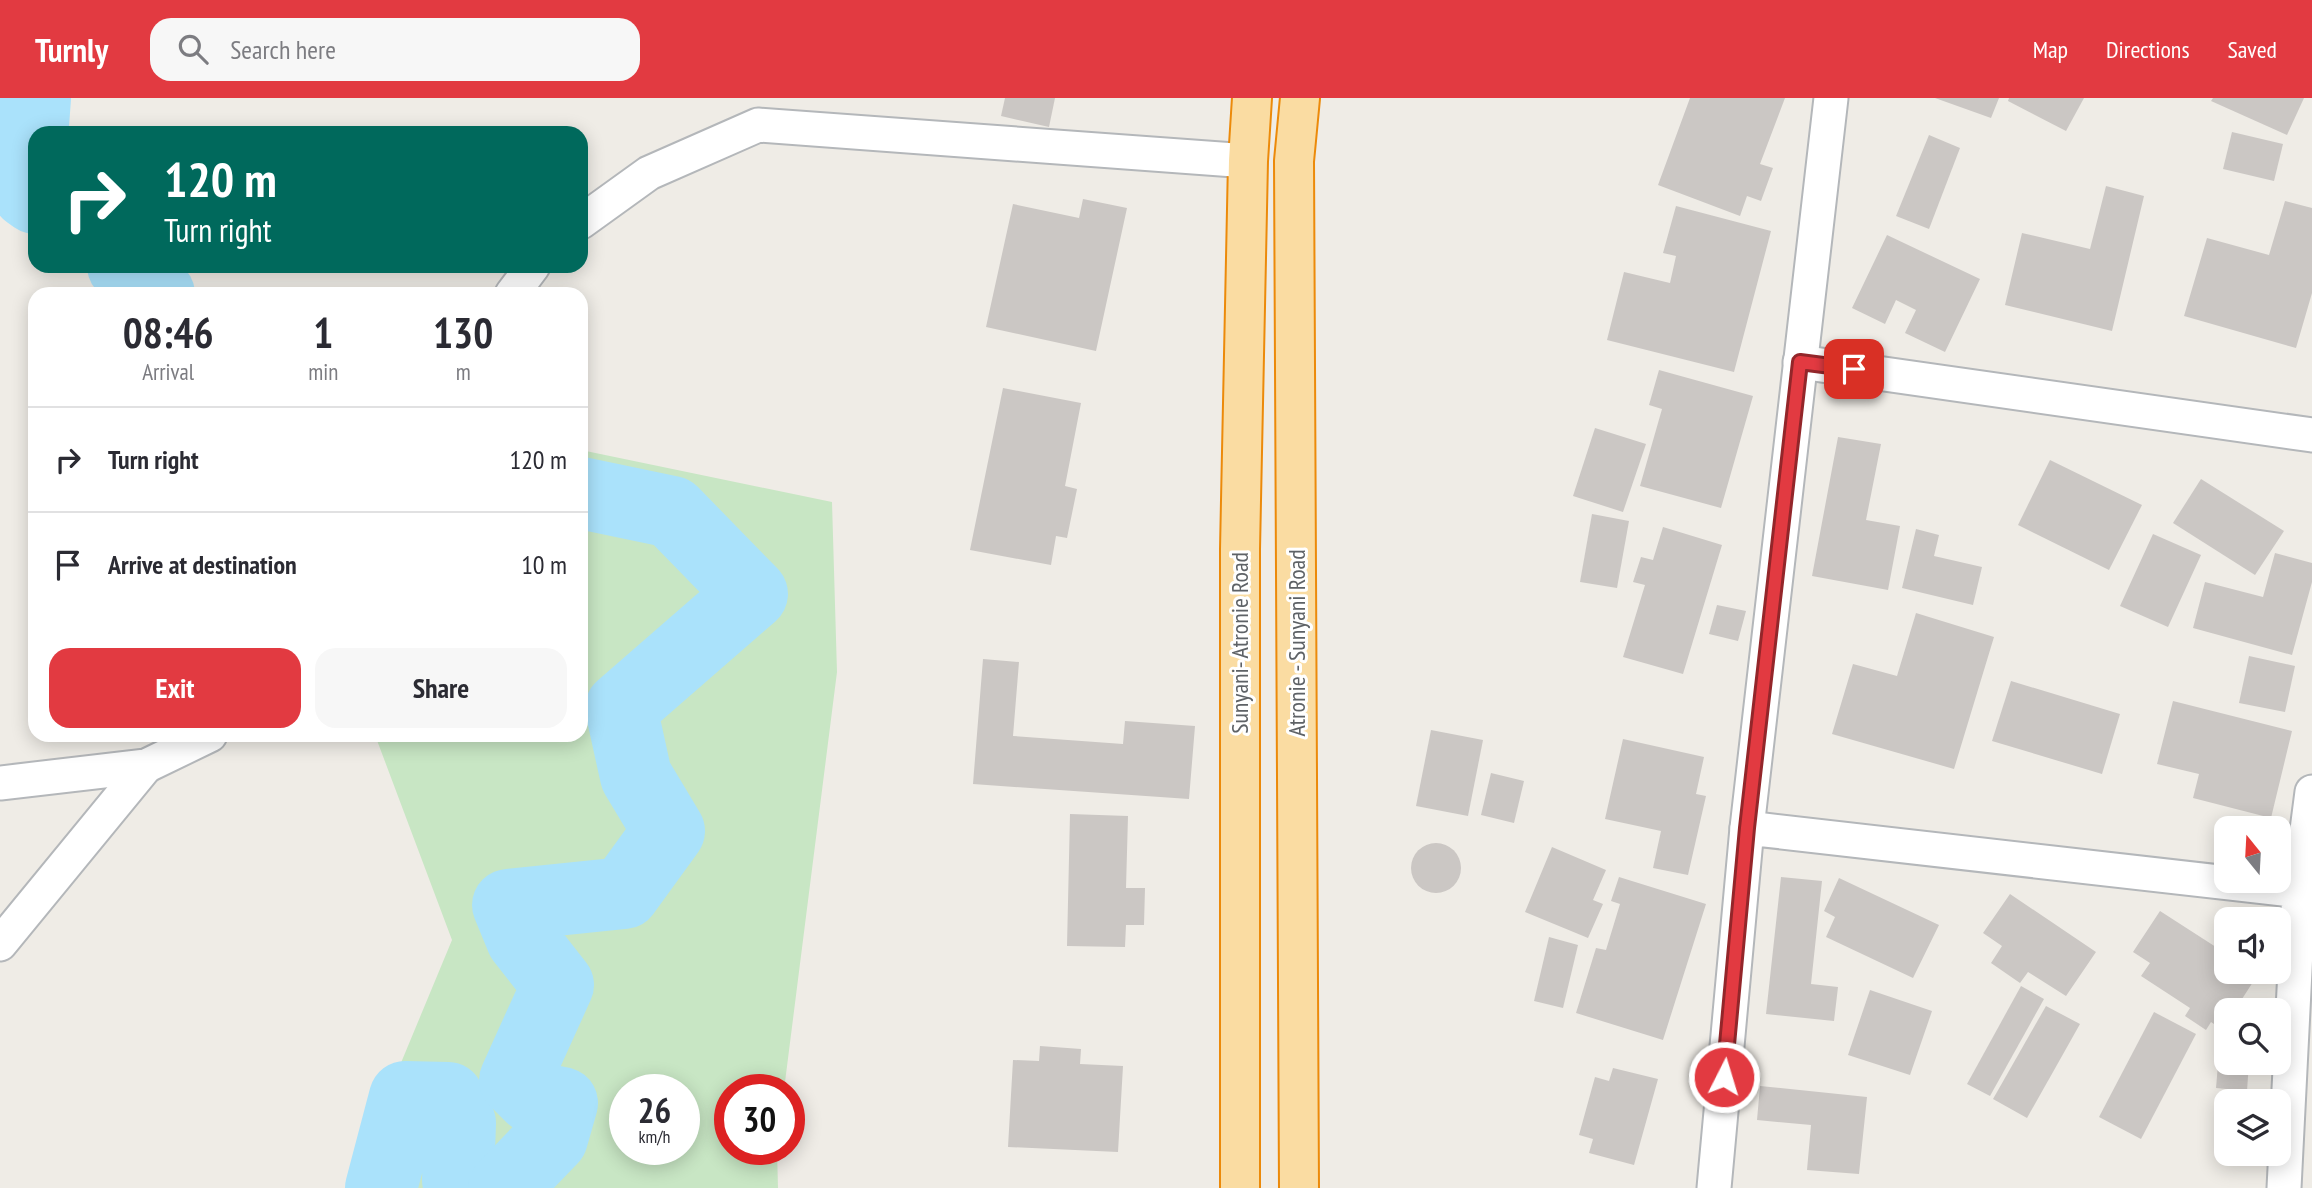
<!DOCTYPE html>
<style>
body{margin:0;font-family:"PT Sans Narrow",sans-serif;background:#f7f7f7;color:#2b2b33;height:100vh;display:flex;flex-direction:column;font-size:26px;white-space:nowrap}
*{box-sizing:border-box;margin:0}
p{font-size:23px;color:#7c7c81}
.icon{flex:none;width:38px;height:38px;fill:none;stroke:currentColor;stroke-width:2;stroke-linecap:round;stroke-linejoin:round}
.map{position:relative;flex:1;overflow:hidden}
.side{position:absolute;left:28px;top:189px;width:560px;height:455px;display:flex;flex-direction:column;background:#fff;border-radius:21px;box-shadow:0 4px 18px #0003}
.side>*{flex:none}
.hud{position:absolute;left:28px;top:28px;width:560px;height:147px;border-radius:21px;box-shadow:0 4px 18px #0003;background:#00695c;color:#fff;overflow:hidden}
.needle{width:46px;rotate:342deg}
.controls{position:absolute;left:2214px;top:718px;display:grid;gap:14px}
.controls a{display:grid;place-items:center;width:77px;height:77px;border-radius:14px;background:#fff;box-shadow:0 4px 18px #0003;font-size:35px}
.speed{position:absolute;left:609px;top:976px;display:flex;gap:14px;font-size:35px;font-weight:700;text-align:center}
.speed>*{display:grid;place-content:center;width:91px;height:91px;border-radius:50%;background:#fff;box-shadow:0 4px 18px #0003;line-height:1}
.speed small{font-size:18px;font-weight:400}
.speed .limit{border:10px solid #d22;background:#fff;color:#111}
.pin{position:absolute;display:grid;place-items:center;width:60px;height:60px;color:#fff;margin:-30px;border-radius:14px;box-shadow:0 4px 10px #0006}
.me{position:absolute;width:77px;margin:-38px;rotate:5deg;stroke-linejoin:round;filter:drop-shadow(0 0 5px #0008)}
.turn{display:flex;align-items:center;gap:24px;height:147px;padding:0 21px;font-size:32px}
.turn .icon{width:91px;height:91px;stroke-width:2.5}
.turn b{display:block;font-size:49px;line-height:60px}
.eta{display:flex;justify-content:space-evenly;align-items:center;height:119px;text-align:center}
.eta b{font-size:42px;font-weight:700;line-height:49px}
.action{display:flex;gap:14px;margin-top:auto;padding:14px 21px}
.action a{flex:1;height:80px;border-radius:21px;background:#e23a41;color:#fff;font-size:28px;font-weight:700;line-height:80px;text-align:center}
.action a+a{background:#f7f7f7;color:#2b2b33}
ul{padding:0;list-style:none}
li{display:flex;align-items:center;gap:21px;height:105px;padding:0 21px;border-top:2px solid #e1e1e2}
li div{flex:1}
li b{display:block;font-size:26px}
li em{font-style:normal}
header{display:flex;align-items:center;gap:42px;box-sizing:border-box;height:98px;padding:0 35px;background:#e23a41;color:#fff}
header strong{font-size:33px}
nav{display:flex;gap:38px;margin-inline-start:auto;font-size:24px}
.search{width:490px;height:63px;background:#f7f7f7;display:flex;align-items:center;gap:18px;box-sizing:border-box;padding:0 24px;border-radius:21px;color:#7c7c81;font-size:26px}
.map>svg:first-child{display:block}
</style>
<header>
<strong>Turnly</strong>
<div class="search"><svg class="icon" aria-label="search" viewBox="0 0 24 24"><circle cx="10" cy="10" r="6"/><path d="M15 15l6 6"/></svg>Search here</div>
<nav><a>Map</a><a>Directions</a><a>Saved</a></nav>
</header>
<div class="map">
<svg width="2312" height="1090" viewBox="0 0 2312 1090">
<rect width="100%" height="100%" fill="#efece6"/>
<path fill="#c8e6c4" fill-rule="evenodd" d="M581,352l251,52 5,170 -53,418h-54v60h47l1,38h-429l103,-248 -77,-205h206zM625,992h59v60h-59z"/>
<g fill="none" stroke-linecap="round" stroke-linejoin="round">
<g stroke="#aae2fb" stroke-width="72">
<path d="M35,100l-7,-5 7,-95"/>
<path d="M123,168l36,28"/>
<path d="M381,1090l24,-91 43,1 12,25 -2,57 12,8"/>
<path d="M504,1090l48,-50 10,-35 -30,-6 -17,-17 43,-95 -36,-46 -14,-34 116,-12 45,-62 -33,-55 -15,-68 131,-114 -80,-82 -91,-19"/>
</g>
</g>
<g fill="#cbc7c4">
<path d="M1005,0h50l-6,29 -48,-11z"/>
<path d="M1690,0h95l-25,66 13,4 -12,33 -14,-5 -7,20 -82,-31z"/>
<path d="M1935,0h64l-8,20z"/>
<path d="M2009,0h75l-18,33 -58,-30z"/>
<path d="M2213,0h91l-17,37 -76,-34z"/>
<path d="M2232,34l51,12 -9,37 -51,-12z"/>
<path d="M1929,37l31,13 -31,81 -33,-13z"/>
<path d="M2106,88l38,10 -32,135 -107,-26 17,-72 68,16z"/>
<path d="M1083,101l44,9 -31,143 -110,-24 27,-123 66,14z"/>
<path d="M2285,103l27,7v85l-16,55 -112,-32 23,-78 62,17z"/>
<path d="M1676,108l95,25 -37,141 -127,-32 17,-68 46,11 6,-27 -13,-3z"/>
<path d="M1887,137l93,44 -35,73 -40,-19 11,-23 -20,-10 -11,24 -33,-16z"/>
<path d="M1659,272l94,26 -32,112 -81,-22 22,-77 -13,-4z"/>
<path d="M1003,290l78,15 -16,83 12,3 -10,49 -11,-2 -5,29 -81,-15z"/>
<path d="M1595,330l51,16 -23,68 -50,-16z"/>
<path d="M1838,339l43,7 -15,76 34,6 -12,64 -76,-14z"/>
<path d="M2050,362l92,45 -33,65 -91,-45z"/>
<path d="M2201,381l83,52 -29,44 -82,-52z"/>
<path d="M1592,416l37,7 -12,67 -37,-6z"/>
<path d="M1663,429l59,18 -39,129 -60,-17 22,-72 -12,-3 8,-25 12,3z"/>
<path d="M1916,431l23,6 -5,21 48,11 -9,38 -71,-17z"/>
<path d="M2153,436l48,21 -33,72 -48,-21z"/>
<path d="M2275,455l37,10v19l-20,73 -99,-27 12,-46 58,15z"/>
<path d="M1717,507l29,6 -8,30 -29,-7z"/>
<path d="M1916,515l78,24 -40,132 -122,-35 21,-70 44,12z"/>
<path d="M2249,558l46,10 -10,46 -46,-9z"/>
<path d="M983,561l36,3 -6,74 110,8 2,-23 70,5 -6,73 -216,-15z"/>
<path d="M2011,583l109,33 -18,60 -110,-33z"/>
<path d="M2173,603l119,30 -21,87 -78,-20 6,-24 -42,-10z"/>
<path d="M1431,632l52,10 -15,76 -52,-10z"/>
<path d="M1623,641l81,18 -8,37 10,2 -18,79 -35,-7 8,-37 -56,-12z"/>
<path d="M1491,675l33,8 -10,42 -33,-8z"/>
<path d="M1070,716l58,2 -2,72h19l-1,37h-18l-1,22 -58,-1z"/>
<circle cx="1436" cy="770" r="25"/>
<path d="M1552,749l54,23 -13,30 10,4 -15,34 -63,-26z"/>
<path d="M1619,779l87,27 -43,136 -87,-27 20,-65 10,2 14,-46 -9,-3z"/>
<path d="M1781,779l41,4 -11,103 27,3 -4,34 -68,-7z"/>
<path d="M1839,780l100,47 -26,53 -87,-41 9,-20 -11,-6z"/>
<path d="M2010,796l86,58 -30,44 -38,-24 -8,11 -29,-20 11,-17 -19,-13z"/>
<path d="M2160,813l59,38 7,-10v32h34l-18,28 9,6 -3,5h-22v22l-15,-10 -5,8 -21,-14 5,-8 -49,-32 9,-13 -17,-11z"/>
<path d="M1549,839l29,8 -15,63 -29,-7z"/>
<path d="M2021,888l23,13 -54,97 -23,-12z"/>
<path d="M1870,892l62,21 -22,64 -62,-20z"/>
<path d="M2046,908l34,18 -53,94 -34,-19z"/>
<path d="M2154,914l42,22 -55,105 -42,-22z"/>
<path d="M2220,942h6v22h23l-2,29 -31,-3z"/>
<path d="M1040,948l41,3 -1,15 43,2 -5,86 -110,-5 5,-87 26,1z"/>
<path d="M1613,970l45,11 -24,86 -45,-12 4,-14 -14,-4 16,-58 14,4z"/>
<path d="M1760,988l107,11 -8,77 -52,-4 4,-45 -54,-5z"/>
</g>
<g fill="none" stroke-linecap="round" stroke-linejoin="round">
<g stroke="#b4b7ba" stroke-width="37">
<g id="minor">
<path d="M581,124l68,-49 109,-48 490,36"/>
<path d="M512,196l21,-28"/>
<path d="M1800,264l512,73"/>
<path d="M0,685l146,-17 64,-31"/>
<path d="M1747,730l84,-730"/>
<path d="M2299,793l13,-99"/>
<path d="M0,846l146,-178"/>
<path d="M1714,1090l33,-360 552,63 -15,297"/>
</g>
</g>
<g stroke="#ec8a0a" stroke-width="42">
<g id="trunk">
<path d="M1240,1090v-639l8,-388 4,-63"/>
<path d="M1299,1090l-5,-1027 6,-63"/>
</g>
</g>
<use href="#minor" stroke="#fff" stroke-width="33"/>
<use href="#trunk" stroke="#fadca2" stroke-width="38"/>
</g>
<g fill="none" stroke-linecap="round" stroke-linejoin="round">
<g stroke="#93262a" stroke-width="18">
<path id="route" d="M1724,979l23,-249 53,-466 54,7"/>
</g>
<use href="#route" stroke="#e23a41" stroke-width="12"/>
</g>
<g text-anchor="middle" stroke-width="6" stroke-linejoin="round" paint-order="stroke">
<g font-size="24" fill="#5e6266" stroke="#fff">
<text transform="translate(1240 545) rotate(-90)" y="8">Sunyani- Atronie Road</text>
<text transform="translate(1297 545) rotate(-90)" y="8">Atronie - Sunyani Road</text>
</g>
</g>
</svg>
<div class="controls">
<a><svg class="needle" viewBox="-14 -14 28 28"><path d="M0-13l5 13h-10z" fill="#e53935"/><path d="M0 13l5-13h-10z" fill="#7c7c81"/></svg></a>
<a><svg class="icon" aria-label="sound" viewBox="0 0 24 24"><path d="M4 9h4l5-4v14l-5-4H4zM17 9q2 3 0 6"/></svg></a>
<a><svg class="icon" aria-label="search" viewBox="0 0 24 24"><circle cx="10" cy="10" r="6"/><path d="M15 15l6 6"/></svg></a>
<a><svg class="icon" aria-label="layers" viewBox="0 0 24 24"><path d="M12 4l9 5-9 5-9-5zM3 14l9 5 9-5"/></svg></a>
</div>
<div class="speed"><div>26<small>km/h</small></div><div class="limit">30</div></div>
<div class="pin" style="left:1854px;top:271px;background:#d93025"><svg class="icon" aria-label="arrive" viewBox="0 0 24 24"><path d="M6 21V4h12l-3 4 3 4H6"/></svg></div>
<svg class="me" style="left:1724px;top:979px" viewBox="-20 -20 40 40"><circle r="17" fill="#e23a41" stroke="#fff" stroke-width="3"/><path d="M0-11L8 9 0 5-8 9z" fill="#fff"/></svg>
<div class="hud">
<div class="turn"><svg class="icon" aria-label="right" viewBox="0 0 24 24"><path d="M7 20v-9h11M14 6l5 5-5 5"/></svg><div><b>120 m</b>Turn right</div></div>
</div>
<section class="side">
<div class="eta">
<div><b>08:46</b><p>Arrival</p></div>
<div><b>1</b><p>min</p></div>
<div><b>130</b><p>m</p></div>
</div>
<ul>
<li><svg class="icon" aria-label="right" viewBox="0 0 24 24"><path d="M7 20v-9h11M14 6l5 5-5 5"/></svg><div><b>Turn right</b></div><em>120 m</em></li>
<li><svg class="icon" aria-label="arrive" viewBox="0 0 24 24"><path d="M6 21V4h12l-3 4 3 4H6"/></svg><div><b>Arrive at destination</b></div><em>10 m</em></li>
</ul>
<div class="action"><a>Exit</a><a>Share</a></div>
</section>
</div>
